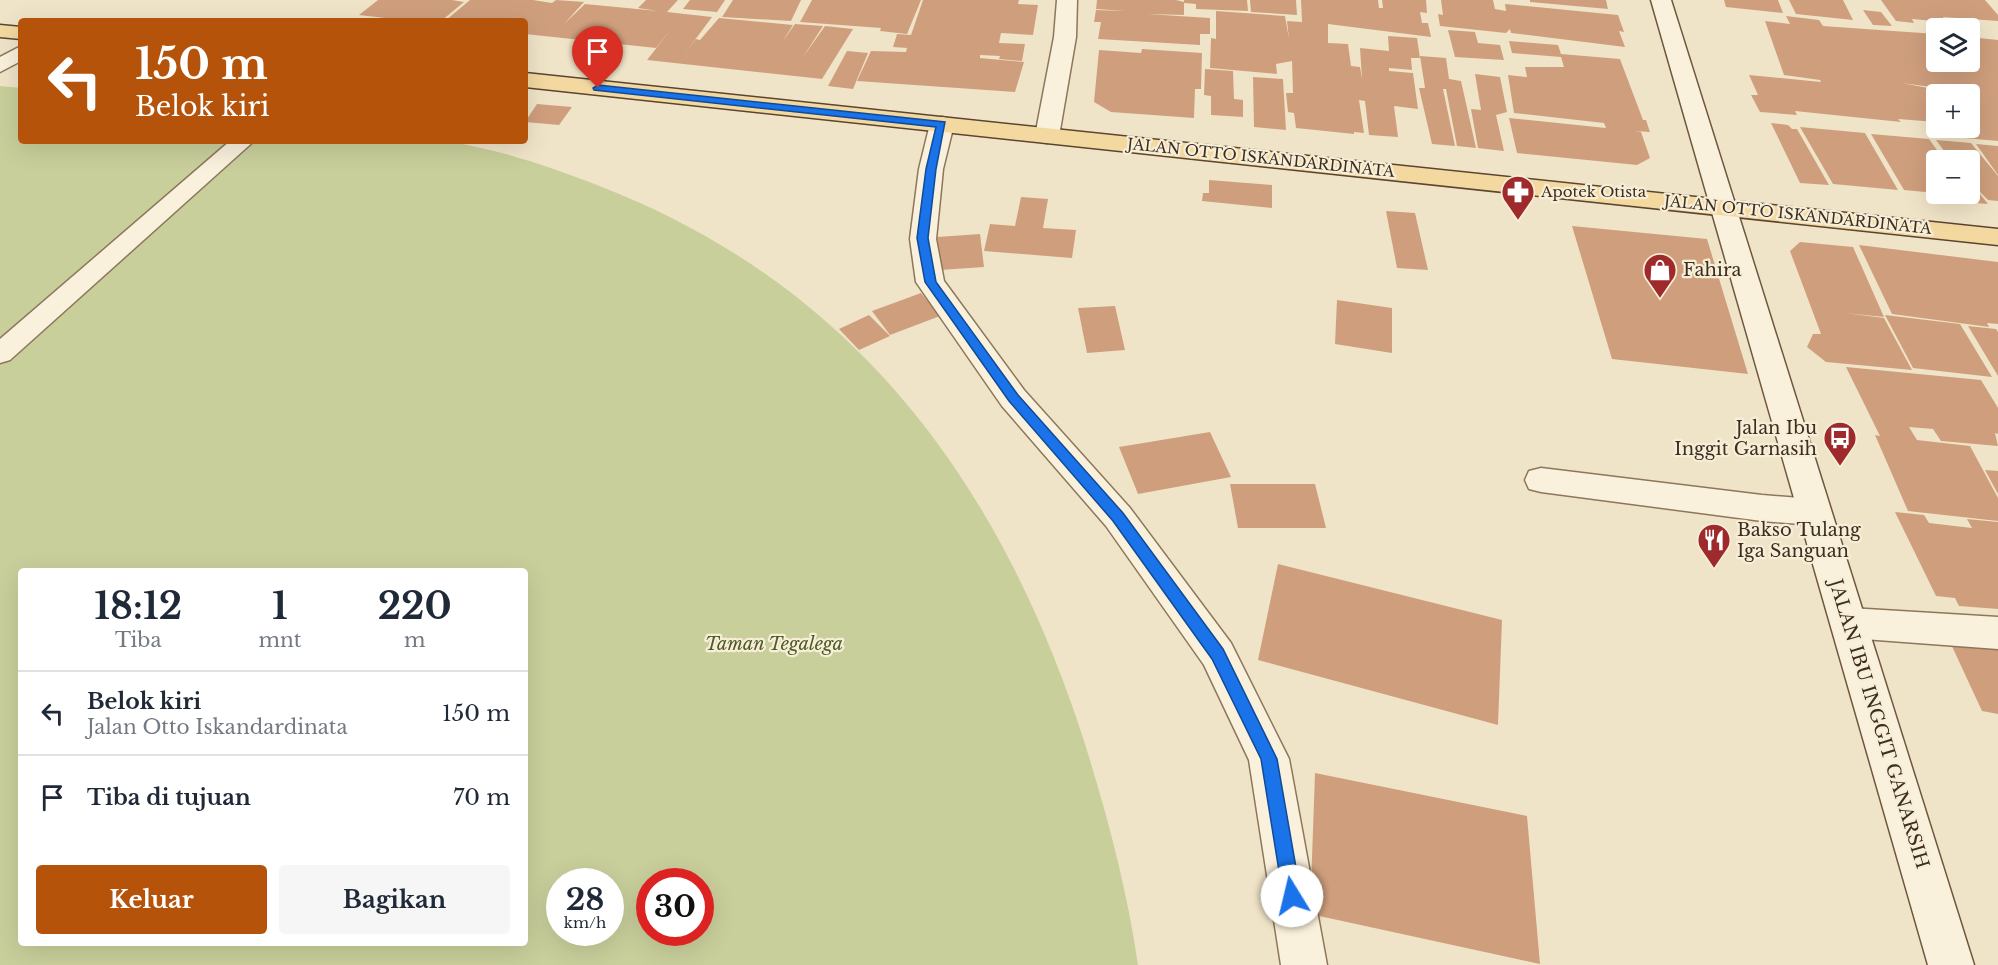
<!DOCTYPE html>
<html lang="id">
<meta charset="utf-8">
<style>
body{margin:0;font-family:"Libre Baskerville",serif;background:#f6f6f7;color:#1f2937;height:100vh;display:flex;flex-direction:column;font-size:22px;white-space:nowrap}
*{box-sizing:border-box;margin:0}
p{font-size:20px;color:#747a83}
.icon{flex:none;width:33px;height:33px;fill:none;stroke:currentColor;stroke-width:2;stroke-linecap:round;stroke-linejoin:round}
.map{position:relative;flex:1;overflow:hidden}
.panel{position:absolute;left:18px;top:568px;width:510px;height:378px;display:flex;flex-direction:column;background:#fff;border-radius:6px;box-shadow:0 6px 24px #0002}
.panel>*{flex:none}
.top-card{position:absolute;left:18px;top:18px;width:510px;height:126px;border-radius:6px;box-shadow:0 6px 24px #0002;background:#b45309;color:#fff;overflow:hidden}
.controls{position:absolute;left:1926px;top:18px;display:grid;gap:12px}
.controls a{display:grid;place-items:center;width:54px;height:54px;border-radius:6px;background:#fff;box-shadow:0 6px 24px #0002;font-size:30px}
.speed{position:absolute;left:546px;top:868px;display:flex;gap:12px;font-size:30px;font-weight:700;text-align:center}
.speed>*{display:grid;place-content:center;width:78px;height:78px;border-radius:50%;background:#fff;box-shadow:0 6px 24px #0002;line-height:1}
.speed small{font-size:15px;font-weight:400}
.speed .limit{border:9px solid #d22;background:#fff;color:#111}
.pin{position:absolute;display:grid;place-items:center;width:51px;height:51px;color:#fff;margin:-62px -26px;border-radius:50% 50% 50% 0;rotate:-45deg;box-shadow:0 0 6px #0007}
.pin .icon{rotate:45deg}
.me{position:absolute;width:66px;margin:-33px;rotate:351deg;stroke-linejoin:round;filter:drop-shadow(0 0 4px #0008)}
.turn{display:flex;align-items:center;gap:21px;height:126px;padding:0 18px;font-size:27px}
.turn .icon{width:78px;height:78px;stroke-width:2.5}
.turn b{display:block;font-size:42px;line-height:51px}
.eta{display:flex;justify-content:space-evenly;align-items:center;height:102px;text-align:center}
.eta b{font-size:36px;font-weight:800;line-height:42px}
.button{display:flex;gap:12px;margin-top:auto;padding:12px 18px}
.button a{flex:1;height:69px;border-radius:6px;background:#b45309;color:#fff;font-size:24px;font-weight:800;line-height:69px;text-align:center}
.button a+a{background:#f6f6f7;color:#1f2937}
ul{padding:0;list-style:none}
li{display:flex;align-items:center;gap:18px;height:84px;padding:0 18px;border-top:2px solid #e0e1e3}
li div{flex:1}
li b{display:block;font-size:22px}
li em{font-style:normal}
.map>svg:first-child{display:block}
</style>
<div class="map">
<svg width="1998" height="965" viewBox="0 0 1998 965">
<rect width="100%" height="100%" fill="#f0e4c8"/>
<path fill="#c9cf9b" fill-rule="evenodd" d="M0,86l21,2v53c98,0 196,0 294,0 29,0 58,0 87,0 16,0 32,-2 48,1 51,8 104,26 152,45 256,100 400,299 482,554 23,73 43,148 54,224h-1138zM21,572h504v372h-504zM560,882h50v51h-50zM650,882h50v51h-50z"/>
<g fill="#cf9f7d">
<path d="M378,0h74l12,2 -23,19h-30l-52,-6z"/>
<path d="M470,0h63l19,3 4,-3 28,2 -20,22 21,-20 73,7 -20,-3 8,-8h32l-11,12 45,5 -26,35 10,-13 4,1 19,-22 74,7 -11,17 13,-18 28,2 -20,31 22,-31 28,3 -31,50 -175,-19 26,-33 -17,21 -131,-14v-13h-80z"/>
<path d="M690,0h35l-8,12 -34,-3z"/>
<path d="M733,0h68l-10,21 -69,-4z"/>
<path d="M812,0h109l-14,34 -27,-3 1,-3 -81,-6z"/>
<path d="M923,0h96l-1,4 20,1 -5,30 -32,-2 -2,10 26,1 -3,17 -23,-2 1,-3 -20,-1v3l-11,-1 55,5 -9,30 -158,-11 14,-30 35,1 1,-4 -14,-1 4,-13 14,1z"/>
<path d="M1097,0h79l8,2v13l-37,-1 63,4v16h-10v11l-102,-6 3,-17h-7l2,-12 30,1 -30,-2z"/>
<path d="M1184,0h63l1,11 -52,-2v-5l-12,-1z"/>
<path d="M1250,0h46l1,15 -46,-3z"/>
<path d="M1301,0h77l1,8h4l-1,-8h44l1,13 -7,-1 2,11h6l3,14 -103,-13v19l20,1 3,22 9,1 2,12 -2,-31 29,3 -1,-15 29,2 3,20h-9l1,12 -23,-2v3l24,2 5,36 -24,-3 4,31 -29,-2 -4,-34 -6,-1 5,33 -10,-1v2l-58,-6 -2,-15 -6,-1 -2,-19h7l-1,-32 -16,3 1,10 -67,-6 1,-30 5,1v-28l69,5 4,23 -2,-18 15,1z"/>
<path d="M1441,0h52l2,9 11,2 -1,-7 113,11 6,17 -5,-1 6,16 -114,-14 -1,-4 -4,4 -66,-7 -2,-12 5,1z"/>
<path d="M1530,0h76l2,9 -78,-7z"/>
<path d="M1724,0h54l5,13 -57,-6z"/>
<path d="M1789,0h54l10,20 -57,-6z"/>
<path d="M1881,0h104l13,15v6l-55,-4 2,5 -33,-3 2,4 -18,-2z"/>
<path d="M1863,10l18,2 11,14 -19,-1z"/>
<path d="M1786,16l33,4 4,6 113,8v28h34v-25l28,3v101l-34,-3 -7,-10h13v-34h-34l-5,-7 -29,-4 26,5 8,12v10l-7,-1 7,13 -38,-3 3,3 -106,-11 2,4 -37,-3 -9,-17h7l-9,-20 72,7 -1,-2 -36,-5 -19,-54 25,3z"/>
<path d="M1448,30l27,2 3,11 22,2 4,15 -49,-3z"/>
<path d="M1509,41l49,4 3,9 59,5 23,61h3l4,12 -16,-1 7,1 9,26 -13,7 -120,-12 -8,-35 97,10 -2,-5 -90,-10 -6,-38 19,2 -2,-10h39l-3,-10 -49,-4z"/>
<path d="M1142,49l60,4 -1,36h-6l-1,29 -83,-6 -17,-10 5,-52 42,3z"/>
<path d="M847,51l21,2 -15,36 -25,-3z"/>
<path d="M1420,56l26,2 3,21 12,2 15,67 -19,-2 -11,-57h-3l12,57 -23,-2 -13,-56h6z"/>
<path d="M1205,69l28,2 1,28 9,1v17l-32,-2v-19l-7,-1z"/>
<path d="M1475,74l25,3 7,35 -11,3 8,36 -26,-3 -7,-39 10,1z"/>
<path d="M1253,77l30,2 3,51 -32,-3z"/>
<path d="M537,104l35,3 -13,18 -34,-3z"/>
<path d="M1771,123l17,2 4,4h5l32,56 -29,-2z"/>
<path d="M1800,127l65,6 33,57 -65,-6z"/>
<path d="M1871,134l58,5 15,21h-8v33l-32,-3z"/>
<path d="M1936,140l35,3 27,33v25l-10,-1 -16,-16 16,20 -38,-3 -5,-7h25v-34h-19z"/>
<path d="M1976,144l22,2v29z"/>
<path d="M1209,180l63,5v23l-70,-7 1,-8h6z"/>
<path d="M1021,197l27,2 -5,29 33,2 -4,28 -88,-7 6,-27 25,2z"/>
<path d="M1386,211l29,2 13,57 -31,-2z"/>
<path d="M1572,226l135,13 41,135 -136,-15z"/>
<path d="M980,234l4,33 -44,3 -3,-33z"/>
<path d="M1800,242l53,5 31,70 -39,-4 39,5 28,52 -86,-8 -19,-15 6,-13h8l-31,-83z"/>
<path d="M1859,245l139,17v62l-11,-1 2,4 -97,-13z"/>
<path d="M921,293l19,23 -50,19 -18,-24z"/>
<path d="M1337,300l55,8v45l-57,-9z"/>
<path d="M1115,306l10,44 -38,3 -9,-45z"/>
<path d="M869,315l21,21 -31,14 -20,-21z"/>
<path d="M1885,315l75,9 32,53 -79,-9z"/>
<path d="M1968,326l28,3 2,3v44z"/>
<path d="M1846,367l135,13 17,28v26l-3,-1 3,13 -57,-5 -8,-12 -24,-2 8,13 53,6 28,52v23l-90,-10 -33,-76 5,1z"/>
<path d="M1210,432l21,45 -93,17 -19,-47z"/>
<path d="M1985,470l13,1v23z"/>
<path d="M1230,484h85l11,44h-88z"/>
<path d="M1895,512l29,3 5,8 43,5 -5,-9 31,3v87l-39,-3 -4,-8 -19,-2z"/>
<path d="M1278,564l224,56 -4,105 -240,-65z"/>
<path d="M1950,642l48,6v66l-16,-3z"/>
<path d="M1315,773l212,43 13,148 -230,-50z"/>
</g>
<g fill="none" stroke-linecap="round" stroke-linejoin="round">
<g stroke="#8d765c" stroke-width="3">
<g id="lane">
<path d="M21,46v15l-21,11v-15z"/>
<path d="M230,141h24l-244,219 -10,3v-24z"/>
</g>
</g>
<g stroke="#8d765c" stroke-width="3">
<g id="street">
<path d="M1057,0h20l-1,37 -17,99 -4,5 -8,2 -8,-2 -4,-5 19,-99z"/>
<path d="M942,117l8,2 4,5 -11,45 -7,70 8,42 80,109 106,118 101,135 58,116 38,206h-46l-32,-205 -45,-95 -98,-139 -104,-120 -86,-124 -6,-43 9,-70 11,-45 4,-5z"/>
<path d="M1541,468l221,27 51,4 12,4 5,9 -5,9 -12,4 -51,-4 -221,-29 -12,-3 -4,-9 4,-9z"/>
<path d="M1850,608l148,9v32l-148,-11 -13,-4 -5,-11 5,-11z"/>
</g>
</g>
<g stroke="#6f573f" stroke-width="3">
<path id="secondary" d="M1651,0h20l303,965h-46z"/>
</g>
<g stroke="#5b4430" stroke-width="3">
<g id="primary">
<path d="M0,25l21,2v12l-21,-2z"/>
<path d="M525,73l1473,156v16l-1473,-158z"/>
</g>
</g>
<use href="#lane" fill="#faf1dc" fill-rule="evenodd"/>
<use href="#street" fill="#faf1dc" fill-rule="evenodd"/>
<use href="#secondary" fill="#faf1dc" fill-rule="evenodd"/>
<use href="#primary" fill="#f3d9a0" fill-rule="evenodd"/>
</g>
<path fill="#1a73e8" stroke="#114b97" stroke-width="1.5" d="M598,85l347,37 -9,47 -8,69 8,44 82,113 105,118 100,136 54,110 24,137 -3,7 -6,2 -6,-2 -3,-7 -22,-137 -49,-100 -99,-138 -104,-120 -84,-119 -8,-44 9,-69 10,-42 -342,-37 -1,-2z"/>
<defs>
<g id="pharmacy-pin" transform="scale(1.725)"><path d="M0 17L-7.5 6A9.5 9.5 0 1 1 7.5 6Z" fill="#9e2a2b" stroke="#f7eed8"/><path d="M-2-6h4v4h4v4h-4v4h-4v-4h-4v-4h4Z" fill="#fff"/></g>
<g id="shop-pin" transform="scale(1.725)"><path d="M0 17L-7.5 6A9.5 9.5 0 1 1 7.5 6Z" fill="#9e2a2b" stroke="#f7eed8"/><path d="M-5-2.5h2.3a2.7 3.5 0 0 1 5.4 0H5L5.5 6h-11ZM-1.5-2.5h3a1.5 2.3 0 0 0-3 0Z" fill="#fff"/></g>
<g id="bus-pin" transform="scale(1.725)"><path d="M0 17L-7.5 6A9.5 9.5 0 1 1 7.5 6Z" fill="#9e2a2b" stroke="#f7eed8"/><path d="M-5-6H5V4H4V6H2V4H-2V6H-4V4H-5ZM-3.5-4V0h7V-4ZM-3.5 1.2v1.5H-2V1.2ZM2 1.2v1.5H3.5V1.2Z" fill="#fff"/></g>
<g id="restaurant-pin" transform="scale(1.725)"><path d="M0 17L-7.5 6A9.5 9.5 0 1 1 7.5 6Z" fill="#9e2a2b" stroke="#f7eed8"/><path d="M-5-6h1v4h1v-4h1v4h1v-4h1v5L-1.5 .5V6h-2V.5L-5-1ZM5-6V6H3V1.5H1.5Q1.5-4 5-6Z" fill="#fff"/></g>
</defs>
<g fill-rule="evenodd">
<use href="#pharmacy-pin" x="1518" y="192"/>
<use href="#shop-pin" x="1660" y="270"/>
<use href="#bus-pin" x="1840" y="438"/>
<use href="#restaurant-pin" x="1714" y="540"/>
</g>
<g text-anchor="middle" stroke-width="4.5" stroke-linejoin="round" paint-order="stroke">
<g font-size="15" fill="#3d2e20" stroke="#f7eed8">
<text transform="translate(1261 158) rotate(6)" y="5">JALAN OTTO ISKANDARDINATA</text>
<text transform="translate(1798 215) rotate(6)" y="5">JALAN OTTO ISKANDARDINATA</text>
</g>
<g font-size="15" fill="#3d2e20" stroke="#f7eed8" text-anchor="start">
<text x="1541" y="197">Apotek Otista</text>
</g>
<g font-size="18" fill="#3d2e20" stroke="#f7eed8" text-anchor="start">
<text x="1683" y="276">Fahira</text>
<text x="1817" y="434" text-anchor="end">Jalan Ibu<tspan x="1817" dy="21">Inggit Garnasih</tspan></text>
<text x="1737" y="536">Bakso Tulang<tspan x="1737" dy="21">Iga Sanguan</tspan></text>
</g>
<g font-size="18" font-style="italic" fill="#4d5a26" stroke="#f7eed8">
<text x="774" y="650">Taman Tegalega</text>
</g>
<g font-size="18" fill="#3d2e20" stroke="#f7eed8">
<text transform="translate(1879 724) rotate(73)" y="6">JALAN IBU INGGIT GANARSIH</text>
</g>
</g>
</svg>
<div class="controls">
<a><svg class="icon" aria-label="layers" viewBox="0 0 24 24"><path d="M12 4l9 5-9 5-9-5zM3 14l9 5 9-5"/></svg></a>
<a>+</a>
<a>−</a>
</div>
<div class="speed"><div>28<small>km/h</small></div><div class="limit">30</div></div>
<div class="pin" style="left:598px;top:88px;background:#d93025"><svg class="icon" aria-label="arrive" viewBox="0 0 24 24"><path d="M6 21V4h12l-3 4 3 4H6"/></svg></div>
<svg class="me" style="left:1292px;top:896px" viewBox="-20 -20 40 40"><circle r="19" fill="#fff"/><path d="M0-13L10 11 0 6-10 11z" fill="#1a73e8"/></svg>
<div class="top-card">
<div class="turn"><svg class="icon" aria-label="left" viewBox="0 0 24 24"><path d="M17 20v-9H6M10 6l-5 5 5 5"/></svg><div><b>150 m</b>Belok kiri</div></div>
</div>
<section class="panel">
<div class="eta">
<div><b>18:12</b><p>Tiba</p></div>
<div><b>1</b><p>mnt</p></div>
<div><b>220</b><p>m</p></div>
</div>
<ul>
<li><svg class="icon" aria-label="left" viewBox="0 0 24 24"><path d="M17 20v-9H6M10 6l-5 5 5 5"/></svg><div><b>Belok kiri</b><p>Jalan Otto Iskandardinata</p></div><em>150 m</em></li>
<li><svg class="icon" aria-label="arrive" viewBox="0 0 24 24"><path d="M6 21V4h12l-3 4 3 4H6"/></svg><div><b>Tiba di tujuan</b></div><em>70 m</em></li>
</ul>
<div class="button"><a>Keluar</a><a>Bagikan</a></div>
</section>
</div>
